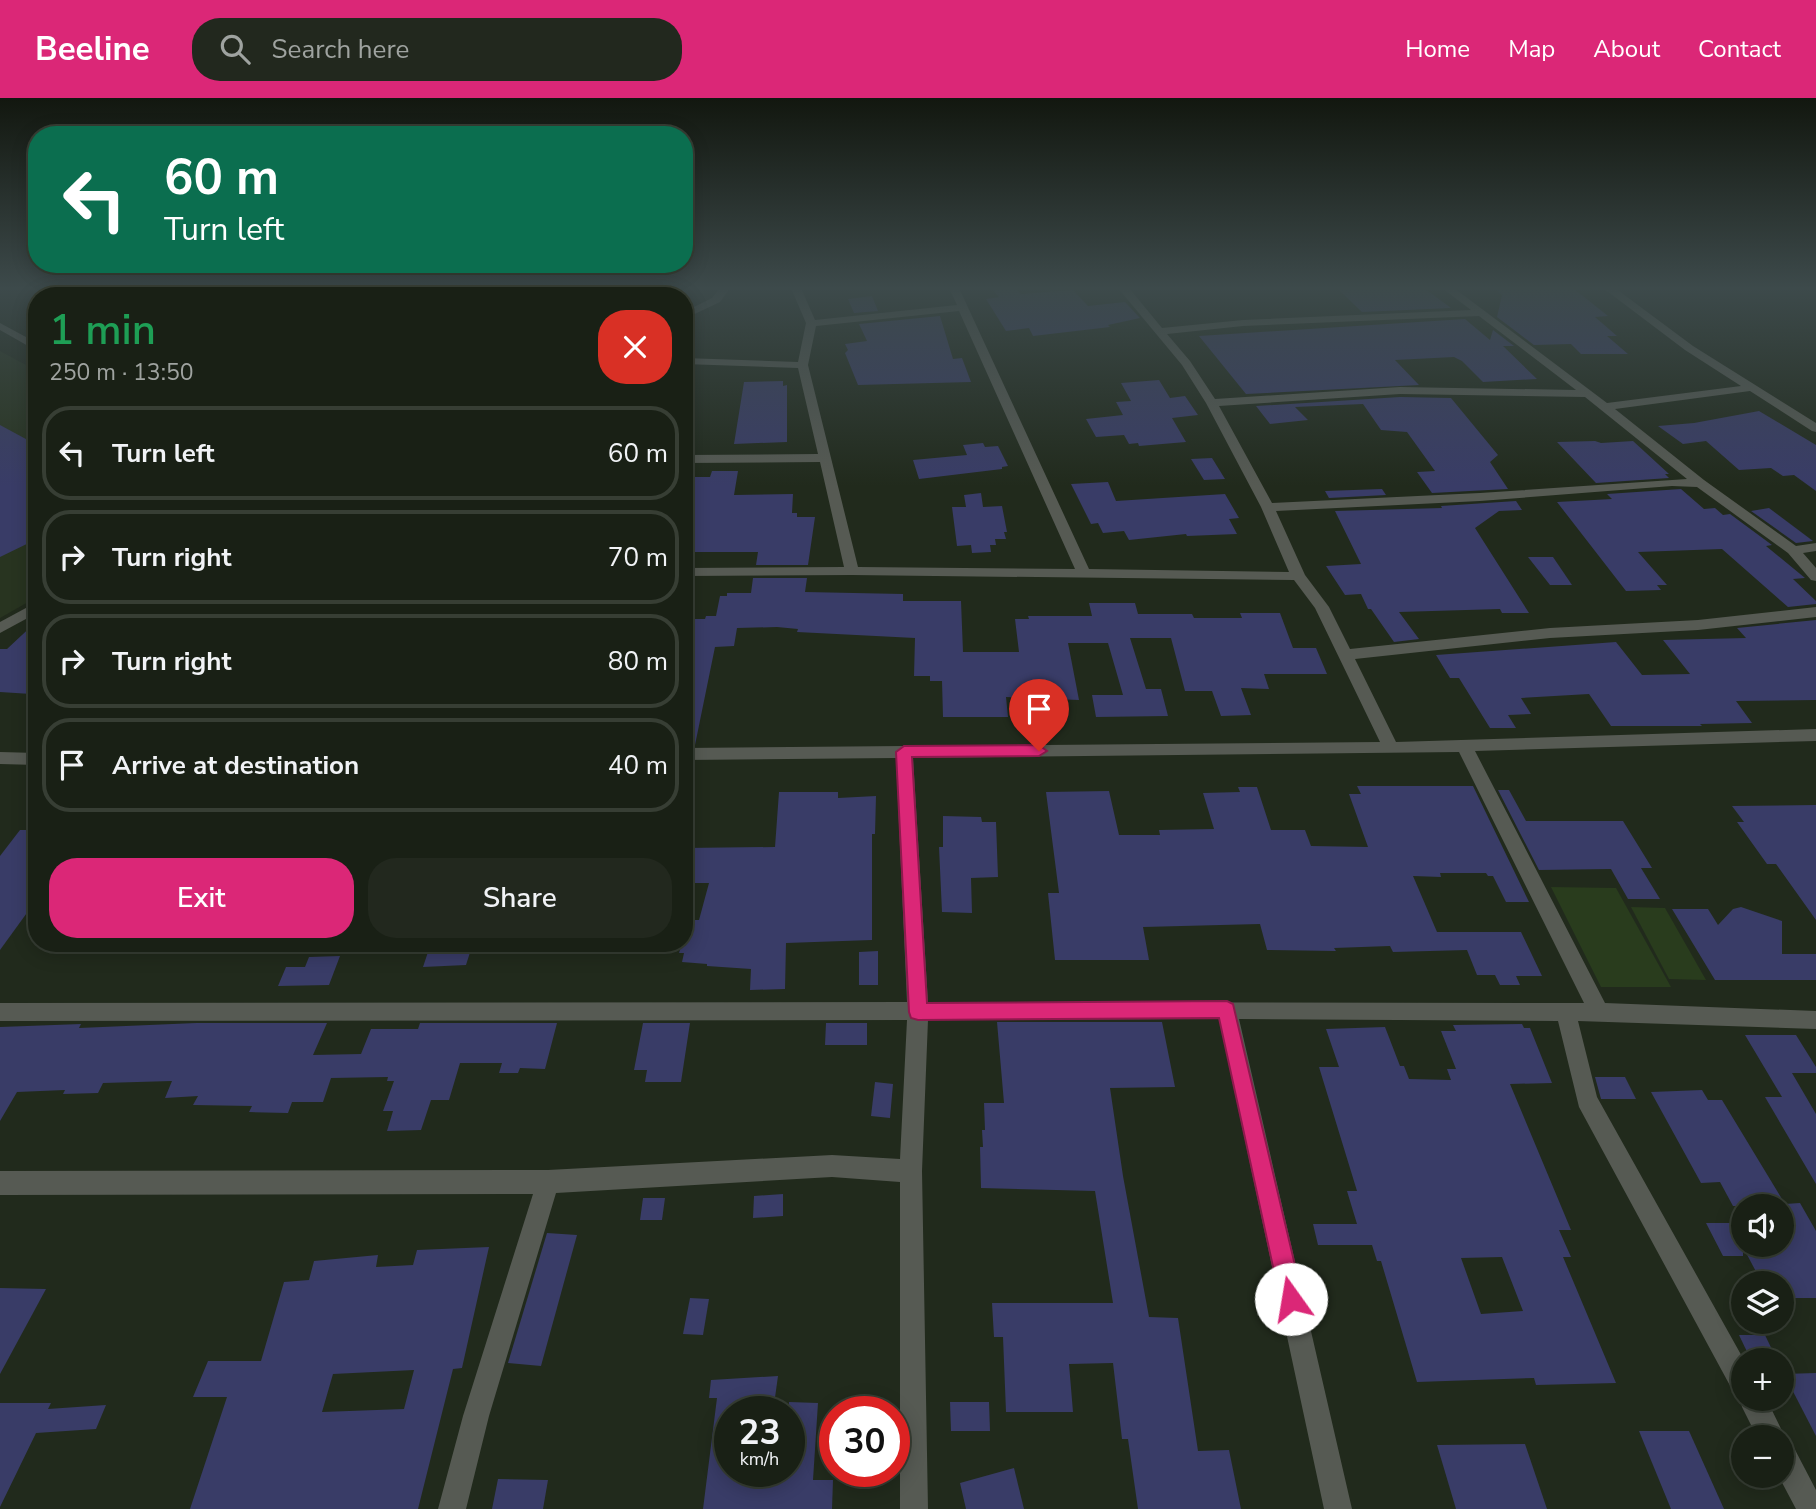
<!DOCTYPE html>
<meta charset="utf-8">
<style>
body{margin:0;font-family:"Nunito Sans",sans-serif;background:#22281e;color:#f1f3f6;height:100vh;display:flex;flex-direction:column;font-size:26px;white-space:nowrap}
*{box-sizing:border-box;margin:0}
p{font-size:23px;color:#9fa3a0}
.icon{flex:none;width:38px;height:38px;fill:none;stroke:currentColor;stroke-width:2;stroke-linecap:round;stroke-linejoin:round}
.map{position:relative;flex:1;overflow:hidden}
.drawer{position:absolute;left:28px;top:189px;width:665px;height:665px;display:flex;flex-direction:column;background:#192015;border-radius:28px;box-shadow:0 4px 18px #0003,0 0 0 2px #373e34}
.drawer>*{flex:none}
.guide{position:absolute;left:28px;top:28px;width:665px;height:147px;border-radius:28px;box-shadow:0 4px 18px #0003,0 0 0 2px #373e34;background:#0b6e4f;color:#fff;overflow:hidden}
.fabs{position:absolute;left:1731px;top:1096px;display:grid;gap:14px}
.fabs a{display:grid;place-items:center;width:63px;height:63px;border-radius:50%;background:#192015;box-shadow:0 4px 18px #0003,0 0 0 2px #373e34;font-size:35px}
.speed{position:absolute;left:714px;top:1298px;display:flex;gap:14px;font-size:35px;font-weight:700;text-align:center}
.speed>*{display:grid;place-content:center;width:91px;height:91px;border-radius:50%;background:#192015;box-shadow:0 4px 18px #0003,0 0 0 2px #373e34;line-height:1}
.speed small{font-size:18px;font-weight:400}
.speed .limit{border:10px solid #d22;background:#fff;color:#111}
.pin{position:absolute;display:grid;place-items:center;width:60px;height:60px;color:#fff;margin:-72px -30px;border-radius:50% 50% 50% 0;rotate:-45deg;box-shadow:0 0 7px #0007}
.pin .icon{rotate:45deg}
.me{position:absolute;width:77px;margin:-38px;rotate:347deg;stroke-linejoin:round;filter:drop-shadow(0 0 5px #0008)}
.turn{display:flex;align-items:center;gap:24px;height:147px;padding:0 21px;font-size:32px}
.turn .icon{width:91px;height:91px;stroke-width:2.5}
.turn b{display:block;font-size:49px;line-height:60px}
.round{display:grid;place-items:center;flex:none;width:74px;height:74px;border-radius:28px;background:#22281e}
.summary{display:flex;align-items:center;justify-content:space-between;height:119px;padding:0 21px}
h1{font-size:42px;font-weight:600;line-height:52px;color:#1e9e55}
.primary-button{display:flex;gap:14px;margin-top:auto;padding:14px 21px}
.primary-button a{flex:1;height:80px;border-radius:28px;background:#db2777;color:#fff;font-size:28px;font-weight:600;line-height:80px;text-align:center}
.primary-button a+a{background:#22281e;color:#f1f3f6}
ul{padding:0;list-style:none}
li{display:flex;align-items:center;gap:21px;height:94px;margin:0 14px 10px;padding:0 7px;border:4px solid #373e34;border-radius:28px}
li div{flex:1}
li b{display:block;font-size:26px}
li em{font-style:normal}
header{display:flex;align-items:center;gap:42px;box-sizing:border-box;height:98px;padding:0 35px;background:#db2777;color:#fff}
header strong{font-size:33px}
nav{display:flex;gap:38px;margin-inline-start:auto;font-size:24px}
.search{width:490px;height:63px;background:#22281e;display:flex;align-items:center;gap:18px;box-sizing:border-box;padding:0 24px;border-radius:28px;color:#9fa3a0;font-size:26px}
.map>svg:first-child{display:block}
</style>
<header>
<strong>Beeline</strong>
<div class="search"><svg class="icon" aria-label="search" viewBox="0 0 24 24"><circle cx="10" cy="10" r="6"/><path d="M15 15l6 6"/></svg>Search here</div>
<nav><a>Home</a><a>Map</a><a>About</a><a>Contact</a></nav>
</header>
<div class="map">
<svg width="1816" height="1411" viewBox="0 0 1816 1411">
<rect width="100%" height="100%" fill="#212a1c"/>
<path fill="#283420" d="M0,253l37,20v226l-37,21z"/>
<g fill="#293c1d">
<path d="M1551,789l65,1 55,99h-70z"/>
<path d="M1631,809l34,1 41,72 -37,-1z"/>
</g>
<g fill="#393c67" fill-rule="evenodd">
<path d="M991,190h24l6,6 52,-4 15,16 37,-4 15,16 -32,7 2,2 -77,9 -4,-8 -23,3 -20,-32 13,-2z"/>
<path d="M1337,190h87l27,20 -89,4z"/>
<path d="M1494,190h79l35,28 -13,1 22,19h-10l21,18h-47l-10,-10 -37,1 -37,-28 5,-22z"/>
<path d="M872,198l6,15 -24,2 -6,-14z"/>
<path d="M940,218l13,43 9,-1 9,24 -113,3 -13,-32 3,-3 -3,-6 22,-3 -8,-17z"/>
<path d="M1465,221l25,21 3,-10 21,16h-11l34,33 -54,3 -21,-21 -8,-4 -59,3 24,25 -173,9 -47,-58z"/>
<path d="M1159,282l11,18 15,-2 13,19 -26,3 14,24 -47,4 -1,-3 -9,1 -5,-9 -28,2 -10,-18 37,-4 -7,-13 15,-1 -10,-18z"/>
<path d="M783,283v5l4,-1v57l-53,2 10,-62z"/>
<path d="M1400,299l51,1 47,57 -8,7 18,27 -76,4 -15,-21 18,-1 -28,-39 -26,-2 -18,-26 -68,3 13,13 -38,4 -14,-18z"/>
<path d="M1759,313l57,34v46l-22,-16 -11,1 -12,-8 -32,2 -33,-29 -23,3 -25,-18 36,-3z"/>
<path d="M0,327l37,20v94l-37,18z"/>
<path d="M1595,343l6,2 32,-2 36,33h-4l4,4 -73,5 -39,-41z"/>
<path d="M983,345l2,4 13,-1 10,20 -6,1v2l-83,10 -6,-19 54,-5 -4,-10z"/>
<path d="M1212,360l13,21 -21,1 -13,-21z"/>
<path d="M712,373h26l-4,24 59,-1 -1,19h5v4h18l-7,48h-52l2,-13h-74v-75h26z"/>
<path d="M1108,384l8,19 109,-7 14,24 -10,1 8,15 -50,2 -1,-2 -57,6 -5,-9 -21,2 -5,-10 -7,1 -20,-40z"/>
<path d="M1382,391l4,6 -57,3 -4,-7z"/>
<path d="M1681,391l23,20 11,-1 8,7 7,-1 42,31 -6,1 39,32 -12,1 23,22v3l-28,3 -66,-58 -84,3 29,33h-10l4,5 -35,1 -69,-89 55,-3 -5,-5z"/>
<path d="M981,395l2,14 19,-1 5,26h-3l2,7h-11l1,6h-6l1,7 -19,1 -1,-8 -14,1 -5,-39h14l-2,-12z"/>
<path d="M1516,403l6,9 -23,1 -24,17 54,85h-27l-2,-4 -101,3 20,27 -25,3 -23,-33h-3l-7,-15 -16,1 -19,-29 35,-2 -26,-53 107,-3 -1,-2z"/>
<path d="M1769,410l44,33 -17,2 -45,-32z"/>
<path d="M1528,459h25l19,28h-22z"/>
<path d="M753,480h54l-2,14 98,2v7h58l2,51h56l-4,-33h14l-1,-3h64l-3,-13h46l3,11h54l2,4h48l-2,-5h40l13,35h23l11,26h-63l5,15 -28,-1 10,27 -30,1 -9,-25h-27l-14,-53h-41l16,51h15l7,27 -72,1 -4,-22h31l-15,-52h-40l11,57 -73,-3 2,20h-65l-1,-36h-12v-5h-16l1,-38 -118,-6 1,-3 -21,-2 -40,1 -3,18 -19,1 -20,98h-11v-126h21l1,-3h10l4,-20h7v-3h24z"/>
<path d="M1816,522v80l-80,1 16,22 -52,1 2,2h-91l-22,-32 -68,4 10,16 -23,1 8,13h-26l-31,-50h-9l-14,-23 180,-13 26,33 48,-1 -27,-34 83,-2 -9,-10z"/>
<path d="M37,523v66l-6,7 -31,-2v-43h7z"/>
<path d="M1357,688h116l56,116h-23l-13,-26h-5l-2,-3h-46l1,4 -28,-1 24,56h84l21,44h-26l4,9h-20l-5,-10h-18l-10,-25 -74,2 -3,-6 -56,2 2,3 -69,-1 -7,-26 -117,3 6,33h-94l-7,-67h11l-13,-101 63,-1 10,44h41l-1,-5 55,-1 -11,-36 37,-1 -2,-5h19l14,43h34l6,16 57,1 -19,-53h12z"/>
<path d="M1498,692h11l17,31h97l29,47h-11l19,31h-32l-17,-30 -72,1z"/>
<path d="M779,694h59v6l38,-2 -1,38h-3v106l-86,3 -1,46 -35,1 1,-21 -44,-3v-2l-25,-2 2,-9h-5l3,-10h2v-23h15l10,-37h-25v-35l91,-1z"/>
<path d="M1816,707v115l-40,-56h-9l-30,-42h7l-12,-16z"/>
<path d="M943,718l38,1 1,5h14l2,55 -27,1 1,35 -30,-1 -3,-65h4z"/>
<path d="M20,732h17v69l-37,51v-94z"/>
<path d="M1741,809l41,14v33h34v26h-101l-43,-71h36l10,16 15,-16z"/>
<path d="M431,845h42l-7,22 -43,2z"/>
<path d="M878,853v34h-19v-33z"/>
<path d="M340,858l-11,29 -51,1 8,-19h19l4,-10z"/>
<path d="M997,924h165l13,65 -65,1 13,88 26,141 29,1 20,133 31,-1 12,59h-103l-10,-70h-6l-9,-76 -44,1 4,48h-67l-3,-75h-9l-2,-34h121l-18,-112 -114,-3 -1,-41h3l-1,-17h3l-1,-27h20z"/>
<path d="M196,925h131l-14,32 48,-1 10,-25h47l2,-6h137l-12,46 -25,-1 -2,5h-19l3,-10h-42l-11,37h-18l-10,30 -34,1 6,-20h-10l11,-30h-7l1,-4 -57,1 -8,24h-31l-4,11 -39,-1 3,-6 -59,-1 5,-9 -33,2 7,-17 -69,2 -5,10 -35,1 2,-4 -48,2 -17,29v-94l81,-3 -2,4z"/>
<path d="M643,925h47l-9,59h-36l2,-12h-13z"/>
<path d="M826,925h41v22h-42z"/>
<path d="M1522,926l2,4h6l22,55 -42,1 61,146h-12l12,27h-8l53,126 -80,2 -2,-7 -117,4 -36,-121h-4l-5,-16h-54l-5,-21h44l-10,-33h10l-38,-124h20l-13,-38 59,-2 15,39h4l5,13 42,1 -4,-11h9l-15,-38h15l-3,-6zM1502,1159l21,54 -42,3 -20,-56z"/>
<path d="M1745,937h51l20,32v6h-24l24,41v70l-51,-87h17z"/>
<path d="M1595,979h30l11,22h-35z"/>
<path d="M875,984l18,2 -3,34 -19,-2z"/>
<path d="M1702,992l6,10h14l63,104 15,-1 16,28v67h-30l-4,-15h-20l-19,-36v9h-20l-17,-33h37v21h39v-38h-49l-13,-24 -19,1 -50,-91z"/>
<path d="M783,1096v22l-30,2 1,-22z"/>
<path d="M643,1100h22l-3,22h-22z"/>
<path d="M547,1135l30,2 -36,131 -33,-3z"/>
<path d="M489,1149l-27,121 -9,1 -35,140h-228l37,-112h-34l15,-36h53l23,-79 25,-2 5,-19 64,-6 -2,12 37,-2 4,-15zM414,1272l-10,39 -82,3 11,-38z"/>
<path d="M0,1190l46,1 -46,85z"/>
<path d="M690,1200l19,1 -6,36 -20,-1z"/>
<path d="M1739,1237h26l12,25h-26z"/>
<path d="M1816,1275v63l-32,-62z"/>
<path d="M778,1278l-5,36h-43v60h59v-70l29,1 -5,77h20l-1,29h-129l14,-111h-8l2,-18z"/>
<path d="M950,1304h39l1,29h-39z"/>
<path d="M0,1305h51l-3,6 58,-4 -10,24 -60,4 -36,74z"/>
<path d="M1639,1333h50l35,78h-53z"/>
<path d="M1525,1346l22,65h-91l-19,-64z"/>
<path d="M1014,1370l10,41h-58l-6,-26z"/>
<path d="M498,1381l50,1 -5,29h-51z"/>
</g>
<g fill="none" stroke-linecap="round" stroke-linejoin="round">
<g fill="#565a53" fill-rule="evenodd">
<path d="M634,190h10l-5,8h-10z"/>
<path d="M720,190h10l-10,14 -36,17v-7l28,-14z"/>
<path d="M791,190h10l14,32 142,-15 -8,-17h10l130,281 200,3 -28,-65 -55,-104 -24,-38 -64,-77h11l33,40 81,-8 228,-10 -29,-22h12l153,115 134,-17 -56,-36 -82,-62h12l78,58 123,77v9l-4,-1 -62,-40 -135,18 89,71 92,66 20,-3v8l-13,2 13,15v13l-5,-1 -23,-27 -91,-66 -25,-1 -192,15 -204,10 29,64 24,32 21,42 200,-21 148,-8 118,-13v10l-118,13 -148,8 -195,21 41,83 420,-13v12l-341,10 130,252 211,8v18l-238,-8 19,76 147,263 -1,38h23l19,39 -1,4 8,3 24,46v19h-20l-18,-34h4v-38h-25l-15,-30 -3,-12 -5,-2 -155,-286 -21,-86 -319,-2 113,490h-28l-105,-490 -291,1 -6,151 6,338h-28v-327l-68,-5 -276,16 -67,223 -23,93h-28l25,-93 70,-222 -533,1v-24l548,-1 284,-15 68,4 7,-139 -907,1v-18l907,-1 -11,-244 -212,2v-12l696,-6 -65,-134 -21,-28 -442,-5 -168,1v-8l160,-1 -24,-105 -136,1v-8l134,-1 -20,-86 -114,-4v-6l114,4 8,-39zM959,213l116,258 -217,-2 -50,-202 8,-39zM1479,218l97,74 -176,-3 -185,12 -25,-38 -23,-27 76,-8zM1400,296l185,3 102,82 -207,14 -208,10 -53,-97zM1459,654l125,251 -656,-1 -15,-244z"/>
<path d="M0,225l37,20v8l-37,-21z"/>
<path d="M37,504v11l-37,20v-11z"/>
<path d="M0,654l37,1v12l-37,-1z"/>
</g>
</g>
<linearGradient id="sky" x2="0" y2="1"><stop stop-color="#12170f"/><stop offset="0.49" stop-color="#3d4a4b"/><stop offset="1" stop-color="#3d4a4b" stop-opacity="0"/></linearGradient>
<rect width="1816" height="388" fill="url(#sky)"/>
<path fill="#db2777" stroke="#8e194d" stroke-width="2" d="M1039,647l8,6 -8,5 -127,1 15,246 300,-2 6,3 70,295 -4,8 -8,3 -8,-3 -3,-8 -61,-281 -301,2 -7,-2 -2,-6 -13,-260 8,-6z"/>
</svg>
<div class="fabs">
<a><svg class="icon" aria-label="sound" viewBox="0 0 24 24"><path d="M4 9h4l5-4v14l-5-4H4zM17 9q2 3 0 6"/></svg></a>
<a><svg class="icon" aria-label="layers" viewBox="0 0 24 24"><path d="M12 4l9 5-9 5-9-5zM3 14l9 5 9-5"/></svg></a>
<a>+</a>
<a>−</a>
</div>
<div class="speed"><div>23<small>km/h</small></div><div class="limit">30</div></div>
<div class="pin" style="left:1039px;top:653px;background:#d93025"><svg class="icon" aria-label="arrive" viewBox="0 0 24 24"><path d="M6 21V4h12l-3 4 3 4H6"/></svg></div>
<svg class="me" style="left:1291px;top:1201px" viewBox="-20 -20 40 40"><circle r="19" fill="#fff"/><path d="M0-13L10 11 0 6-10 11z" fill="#db2777"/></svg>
<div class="guide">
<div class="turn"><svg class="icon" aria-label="left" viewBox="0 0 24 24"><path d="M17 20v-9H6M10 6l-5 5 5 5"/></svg><div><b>60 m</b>Turn left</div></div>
</div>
<section class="drawer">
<div class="summary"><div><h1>1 min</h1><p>250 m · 13:50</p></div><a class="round" style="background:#d93025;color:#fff"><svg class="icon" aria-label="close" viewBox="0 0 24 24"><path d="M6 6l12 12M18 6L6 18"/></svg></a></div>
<ul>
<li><svg class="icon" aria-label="left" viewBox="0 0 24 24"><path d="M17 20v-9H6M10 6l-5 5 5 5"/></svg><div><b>Turn left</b></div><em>60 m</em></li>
<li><svg class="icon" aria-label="right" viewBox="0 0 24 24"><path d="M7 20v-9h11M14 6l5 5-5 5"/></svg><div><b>Turn right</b></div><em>70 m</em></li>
<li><svg class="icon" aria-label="right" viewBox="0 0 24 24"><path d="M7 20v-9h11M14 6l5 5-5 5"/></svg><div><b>Turn right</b></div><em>80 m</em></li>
<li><svg class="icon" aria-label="arrive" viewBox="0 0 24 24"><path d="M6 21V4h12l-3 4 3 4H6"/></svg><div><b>Arrive at destination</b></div><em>40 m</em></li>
</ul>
<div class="primary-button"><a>Exit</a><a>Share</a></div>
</section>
</div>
